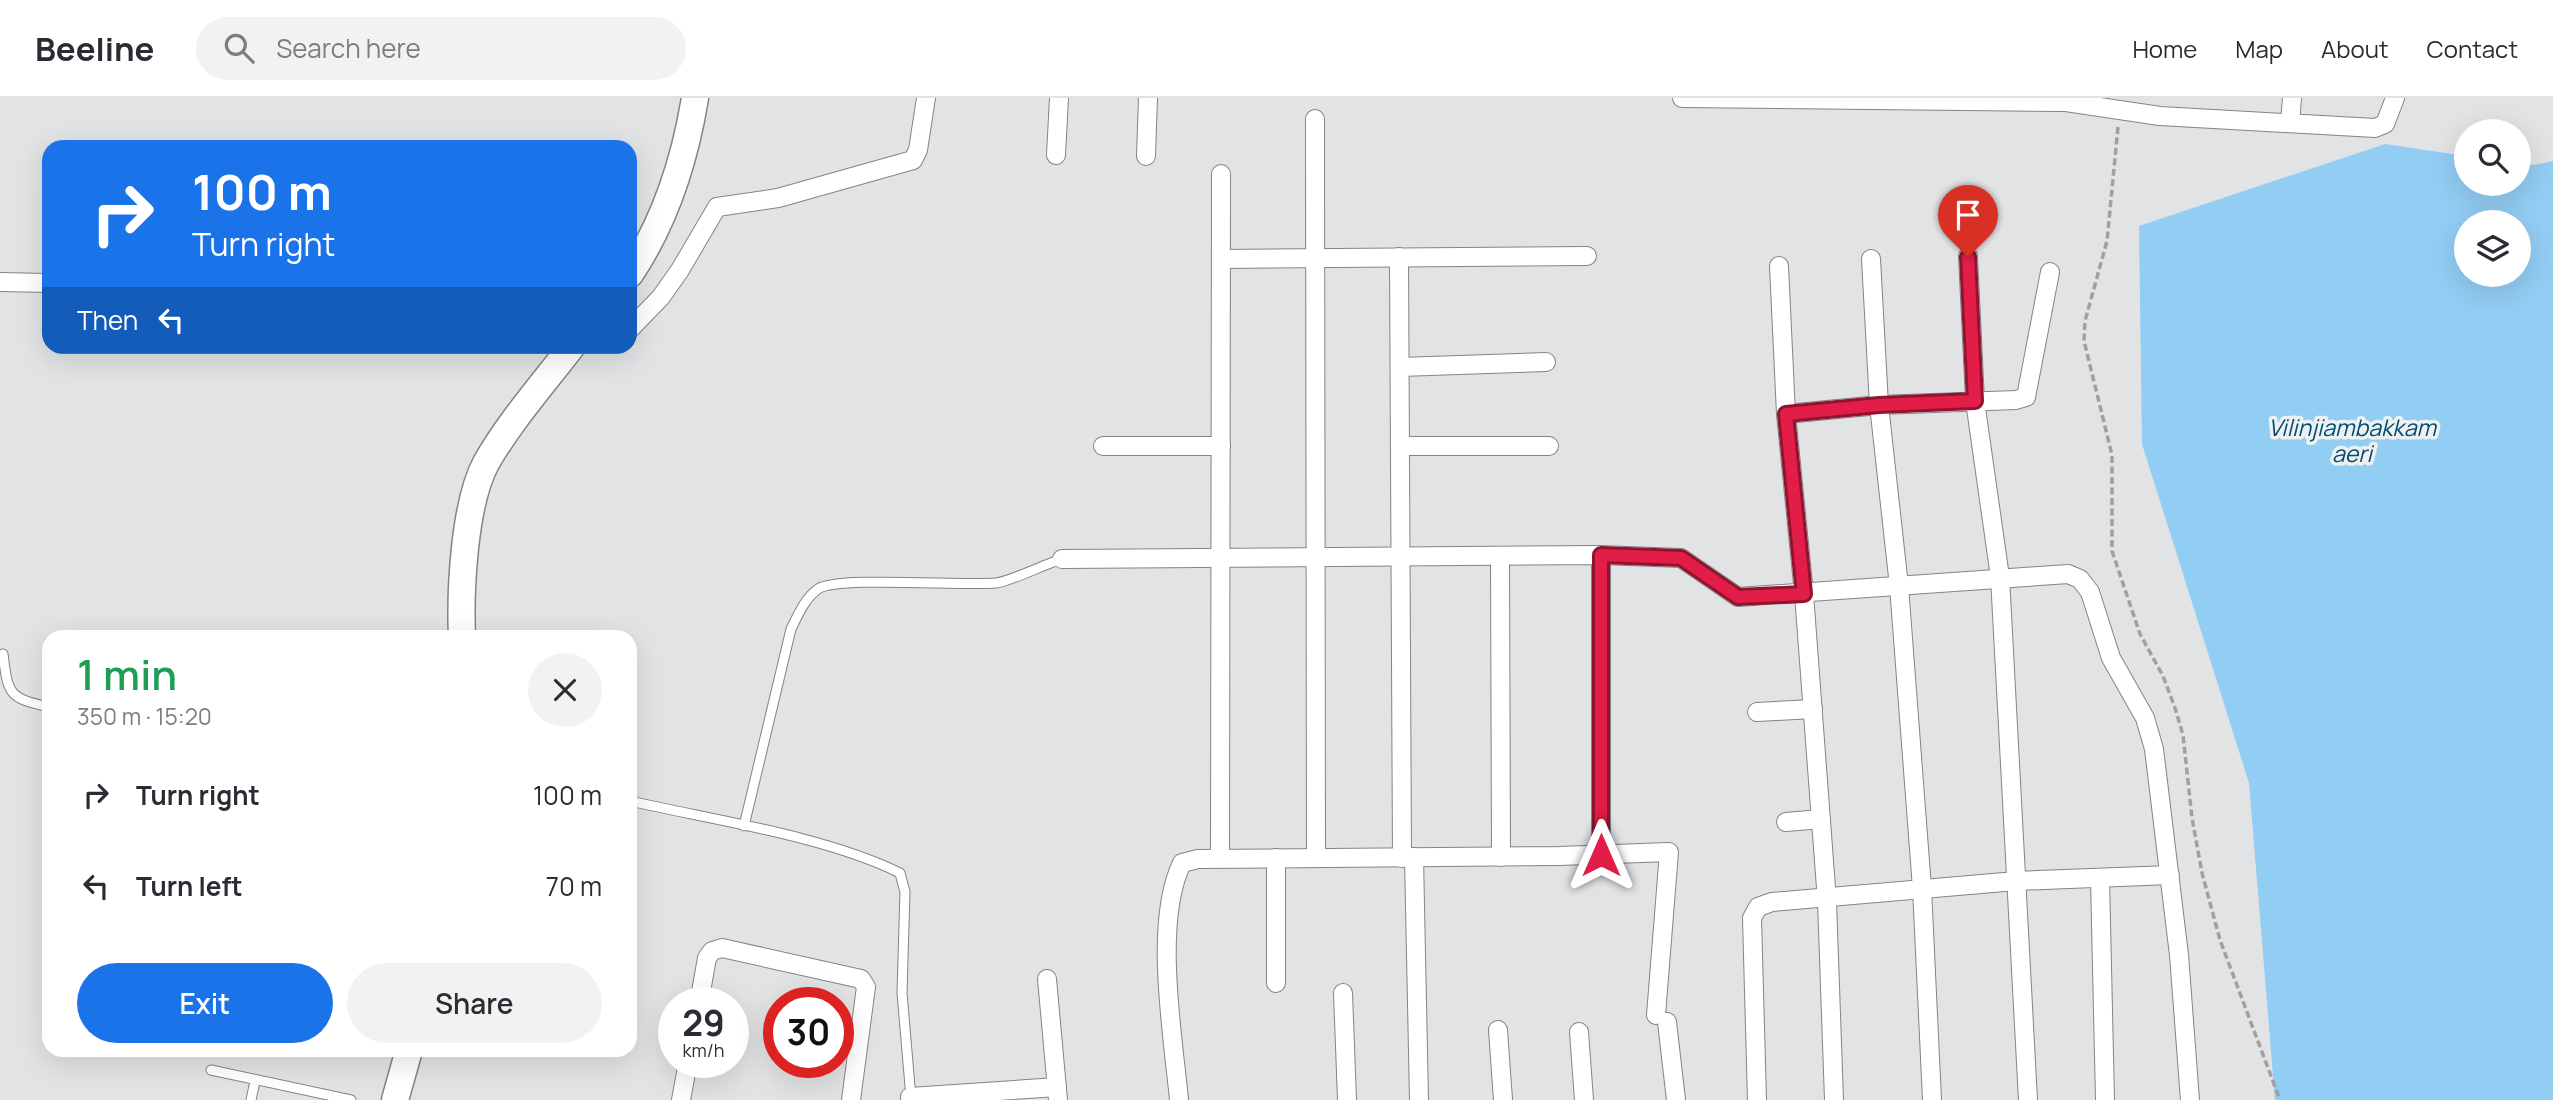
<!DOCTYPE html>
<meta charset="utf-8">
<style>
body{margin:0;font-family:Manrope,sans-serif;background:#f2f2f3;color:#2b2b33;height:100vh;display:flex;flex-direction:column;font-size:26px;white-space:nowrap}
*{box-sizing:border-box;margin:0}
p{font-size:23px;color:#7c7c81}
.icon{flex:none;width:38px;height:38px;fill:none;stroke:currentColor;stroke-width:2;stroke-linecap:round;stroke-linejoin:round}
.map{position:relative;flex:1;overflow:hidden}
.drawer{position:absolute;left:42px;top:532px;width:595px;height:427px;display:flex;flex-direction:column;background:#fff;border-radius:21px;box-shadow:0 7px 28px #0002}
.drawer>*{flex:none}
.guide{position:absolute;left:42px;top:42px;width:595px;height:214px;border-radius:21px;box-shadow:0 7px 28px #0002;background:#1a73e8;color:#fff;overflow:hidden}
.fabs{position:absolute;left:2454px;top:21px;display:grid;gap:14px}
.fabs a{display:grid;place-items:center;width:77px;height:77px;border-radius:50%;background:#fff;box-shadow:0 7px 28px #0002;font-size:35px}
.speed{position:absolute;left:658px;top:889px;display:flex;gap:14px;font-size:35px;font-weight:700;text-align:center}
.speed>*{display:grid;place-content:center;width:91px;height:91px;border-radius:50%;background:#fff;box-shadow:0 7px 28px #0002;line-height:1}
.speed small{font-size:18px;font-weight:400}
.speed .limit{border:10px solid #d22;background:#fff;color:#111}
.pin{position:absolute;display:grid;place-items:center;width:60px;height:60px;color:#fff;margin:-72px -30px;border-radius:50% 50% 50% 0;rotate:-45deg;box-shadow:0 0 7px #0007}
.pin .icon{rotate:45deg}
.me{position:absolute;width:77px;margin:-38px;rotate:0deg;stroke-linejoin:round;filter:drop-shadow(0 0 5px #0008)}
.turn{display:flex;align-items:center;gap:24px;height:147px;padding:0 35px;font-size:32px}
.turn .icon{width:91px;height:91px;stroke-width:2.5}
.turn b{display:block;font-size:49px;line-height:60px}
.then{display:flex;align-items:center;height:66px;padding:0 35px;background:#0003;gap:14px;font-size:26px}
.round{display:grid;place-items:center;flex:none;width:74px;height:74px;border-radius:37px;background:#f2f2f3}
.head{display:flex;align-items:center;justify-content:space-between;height:119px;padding:0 35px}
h1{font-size:42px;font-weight:600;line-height:52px;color:#1e9e55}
.action{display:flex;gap:14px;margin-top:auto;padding:14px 35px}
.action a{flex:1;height:80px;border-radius:42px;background:#1a73e8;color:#fff;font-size:28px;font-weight:600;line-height:80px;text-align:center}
.action a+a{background:#f2f2f3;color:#2b2b33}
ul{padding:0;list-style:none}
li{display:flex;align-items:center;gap:21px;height:91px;padding:0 35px}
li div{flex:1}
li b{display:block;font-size:26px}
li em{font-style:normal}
header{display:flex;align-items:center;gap:42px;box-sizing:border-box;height:98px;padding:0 35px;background:#fff;border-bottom:2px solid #e1e1e2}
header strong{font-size:33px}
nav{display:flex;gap:38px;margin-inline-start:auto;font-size:24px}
.search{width:490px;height:63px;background:#f2f2f3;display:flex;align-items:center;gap:18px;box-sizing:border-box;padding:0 24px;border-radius:38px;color:#7c7c81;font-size:26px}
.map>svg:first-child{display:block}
</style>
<header>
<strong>Beeline</strong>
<div class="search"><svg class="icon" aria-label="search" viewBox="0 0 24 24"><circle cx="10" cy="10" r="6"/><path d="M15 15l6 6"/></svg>Search here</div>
<nav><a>Home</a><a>Map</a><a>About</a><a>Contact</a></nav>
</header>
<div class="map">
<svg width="2553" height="1002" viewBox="0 0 2553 1002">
<rect width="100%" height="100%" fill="#e2e3e5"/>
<path fill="#92cdf3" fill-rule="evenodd" d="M2385,46l81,12v28h52v-21l16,2 19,-4v939h-278l-26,-317 -107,-339 -3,-218zM2466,124h52v53h-52z"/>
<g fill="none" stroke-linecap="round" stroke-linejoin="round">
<g stroke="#838486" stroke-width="11">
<g id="lane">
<path d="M3,556c5,40 5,44 46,53"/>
<path d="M630,703c83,19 195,35 270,72l5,19 -3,101 9,105"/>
<path d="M744,728l47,-197c7,-14 14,-31 27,-40 18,-13 145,-3 178,-6 13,-1 49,-19 66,-24"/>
<path d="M211,972l140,30"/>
<path d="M251,1002l4,-19"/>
</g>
</g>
<g stroke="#838486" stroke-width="20">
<g id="street">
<path d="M1682,0l384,4 94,14 215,12 10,-4 10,-26"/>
<path d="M1315,21l1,739"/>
<path d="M2290,25l2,-25"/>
<path d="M1056,57l3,-57"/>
<path d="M1146,58l2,-58"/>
<path d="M1968,158l7,145 25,176 28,523"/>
<path d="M1399,159l3,601"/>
<path d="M1221,161l366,-3"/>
<path d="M1871,161l8,146 20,181 23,302 10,212"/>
<path d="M1779,168l7,148 18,180 23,307 7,199"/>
<path d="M0,184l49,1"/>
<path d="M630,231l31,-32 19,-27 37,-63 61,-9 135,-38 5,-10 8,-52"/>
<path d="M1400,269l146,-5"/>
<path d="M1786,316l93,-9 137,-5 10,-3 24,-125"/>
<path d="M1103,348h118"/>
<path d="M1400,348h149"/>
<path d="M1500,459l1,300"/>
<path d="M1062,461l539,-4 80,3 57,39 330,-23 12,5 10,13 21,66 34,60 9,31 25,206 11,145"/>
<path d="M1757,614l56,-3"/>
<path d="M1786,724l35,-3"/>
<path d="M1601,757v-300"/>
<path d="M1414,759l5,243"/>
<path d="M1220,760l1,-684"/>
<path d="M1276,760v125"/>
<path d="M2100,780l5,222"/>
<path d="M1047,881l11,121"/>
<path d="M1343,895l4,107"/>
<path d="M699,905l8,-45 5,-7 10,-3 139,31 5,8 -15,113"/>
<path d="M1667,924l9,78"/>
<path d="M1498,932l5,70"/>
<path d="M1579,934l5,68"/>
<path d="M910,999l147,-10"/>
<path d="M681,1002l7,-38"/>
<path d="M1179,1002c-6,-65 -26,-178 3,-237l16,-4 361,-3 110,-4 -13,163"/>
<path d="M1757,1002l-5,-182 6,-11 14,-5 244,-21 154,-6"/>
</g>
</g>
<g stroke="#838486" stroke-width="29">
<g id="secondary">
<path d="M630,176c35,-52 55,-115 65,-176"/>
<path d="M462,539c-2,-46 2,-133 24,-174 24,-42 57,-79 86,-117"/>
<path d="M395,1002l14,-50"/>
</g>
</g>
<path stroke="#9fa0a2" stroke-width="3.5" stroke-dasharray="7 3.5" stroke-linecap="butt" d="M2118,29l-11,114 -22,80 -1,20 28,114v96l28,83 23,42 12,32 8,27 9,83 10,55 18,67 60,160"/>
<use href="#lane" stroke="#fff" stroke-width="9"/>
<use href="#street" stroke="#fff" stroke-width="18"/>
<use href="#secondary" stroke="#fff" stroke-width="26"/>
</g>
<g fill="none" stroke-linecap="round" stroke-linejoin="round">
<g stroke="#92132f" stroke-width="18">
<path id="route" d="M1601,757v-300l80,3 57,39 66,-3 -18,-180 93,-9 96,-4 -7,-144"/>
</g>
<use href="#route" stroke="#e11d48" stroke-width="12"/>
</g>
<g text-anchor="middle" stroke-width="7" stroke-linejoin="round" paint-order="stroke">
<g font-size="23" font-style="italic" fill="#004e72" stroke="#eff0f2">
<text x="2352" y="338">Vilinjiambakkam<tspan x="2352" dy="26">aeri</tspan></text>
</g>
</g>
</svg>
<div class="fabs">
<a><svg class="icon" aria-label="search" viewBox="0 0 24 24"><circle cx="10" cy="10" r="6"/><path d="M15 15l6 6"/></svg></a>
<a><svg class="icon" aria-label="layers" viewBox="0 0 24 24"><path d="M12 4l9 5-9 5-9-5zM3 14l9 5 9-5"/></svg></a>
</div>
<div class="speed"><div>29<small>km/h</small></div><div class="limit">30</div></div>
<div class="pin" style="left:1968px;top:159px;background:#d93025"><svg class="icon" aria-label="arrive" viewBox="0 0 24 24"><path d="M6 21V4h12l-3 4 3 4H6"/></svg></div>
<svg class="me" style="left:1601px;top:757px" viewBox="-20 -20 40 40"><path d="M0-17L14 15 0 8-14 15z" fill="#e11d48" stroke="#fff" stroke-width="4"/></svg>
<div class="guide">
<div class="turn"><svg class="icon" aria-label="right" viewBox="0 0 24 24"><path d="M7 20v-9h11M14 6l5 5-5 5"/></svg><div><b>100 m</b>Turn right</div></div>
<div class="then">Then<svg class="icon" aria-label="left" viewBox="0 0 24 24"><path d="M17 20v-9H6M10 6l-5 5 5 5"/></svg></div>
</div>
<section class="drawer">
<div class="head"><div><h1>1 min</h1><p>350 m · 15:20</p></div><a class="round"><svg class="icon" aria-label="close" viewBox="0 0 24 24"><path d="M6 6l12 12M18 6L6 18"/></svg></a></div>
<ul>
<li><svg class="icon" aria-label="right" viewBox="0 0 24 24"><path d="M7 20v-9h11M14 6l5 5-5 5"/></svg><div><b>Turn right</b></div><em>100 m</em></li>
<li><svg class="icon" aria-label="left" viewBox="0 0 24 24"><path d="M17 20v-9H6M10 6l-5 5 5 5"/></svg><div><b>Turn left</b></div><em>70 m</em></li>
</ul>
<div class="action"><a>Exit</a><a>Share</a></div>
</section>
</div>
